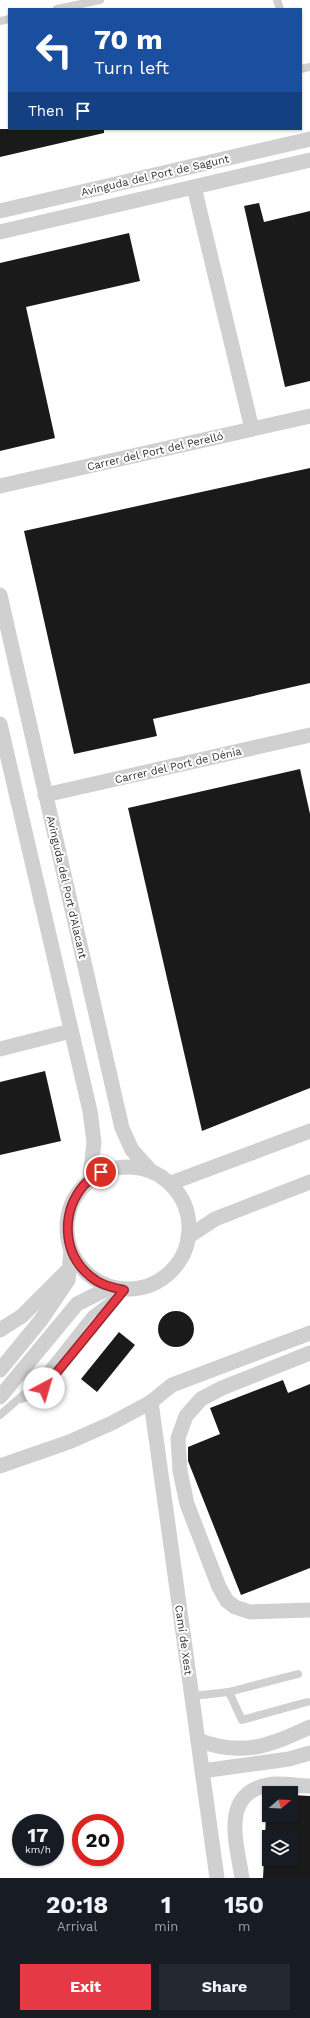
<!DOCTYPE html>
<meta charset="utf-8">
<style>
body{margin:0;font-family:"Work Sans",sans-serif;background:#242831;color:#f1f3f6;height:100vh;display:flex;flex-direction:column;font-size:15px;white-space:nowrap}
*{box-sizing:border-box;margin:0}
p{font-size:13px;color:#9ea1a6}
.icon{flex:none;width:22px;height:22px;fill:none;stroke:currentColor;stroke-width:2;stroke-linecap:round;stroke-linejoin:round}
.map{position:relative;height:1878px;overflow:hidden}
.drawer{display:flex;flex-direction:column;background:#171b24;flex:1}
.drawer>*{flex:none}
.banner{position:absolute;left:8px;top:8px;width:294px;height:122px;border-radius:0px;box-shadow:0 1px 3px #0004;background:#1a4fa0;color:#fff;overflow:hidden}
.needle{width:26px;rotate:71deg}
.fabs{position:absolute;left:262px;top:1786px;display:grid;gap:8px}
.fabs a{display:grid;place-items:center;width:36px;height:36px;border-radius:0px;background:#171b24;box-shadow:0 1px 3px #0004;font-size:20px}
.speed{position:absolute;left:12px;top:1814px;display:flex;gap:8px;font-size:20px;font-weight:700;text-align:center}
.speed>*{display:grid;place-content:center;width:52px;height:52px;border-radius:50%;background:#171b24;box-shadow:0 1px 3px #0004;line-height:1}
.speed small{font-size:10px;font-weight:400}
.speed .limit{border:6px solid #d22;background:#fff;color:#111}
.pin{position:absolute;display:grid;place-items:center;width:34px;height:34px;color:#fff;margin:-17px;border:2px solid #fff;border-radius:50%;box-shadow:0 1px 4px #0007}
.me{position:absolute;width:44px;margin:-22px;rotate:39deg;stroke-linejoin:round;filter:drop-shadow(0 0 3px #0008)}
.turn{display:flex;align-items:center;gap:14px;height:84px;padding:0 20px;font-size:18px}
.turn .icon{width:52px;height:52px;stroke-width:2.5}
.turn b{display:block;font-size:28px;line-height:34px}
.then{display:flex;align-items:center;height:38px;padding:0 20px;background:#0003;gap:8px;font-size:15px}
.eta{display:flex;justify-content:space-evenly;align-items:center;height:68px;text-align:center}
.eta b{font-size:24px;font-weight:700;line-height:28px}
.cta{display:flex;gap:8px;margin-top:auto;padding:8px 20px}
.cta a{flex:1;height:46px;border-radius:0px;background:#e63946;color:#fff;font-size:16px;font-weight:700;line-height:46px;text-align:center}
.cta a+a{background:#242831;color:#f1f3f6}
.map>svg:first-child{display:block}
</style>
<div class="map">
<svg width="310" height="1878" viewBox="0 0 310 1878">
<rect width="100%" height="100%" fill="#fff"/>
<g fill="#1a1a1a">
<path d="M0,129h104v4l-104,24z"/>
<path d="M259,203l5,19 46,-11v170l-25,6 -41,-181z"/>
<path d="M129,233l11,48 -114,26 29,131 -55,13v-188z"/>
<path d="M310,468v215l-157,36 4,17 -83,18 -50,-223z"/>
<path d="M300,769l10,45v274l-108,43 -74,-323z"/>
<path d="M45,1071l16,70 -61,14v-73z"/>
<circle cx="176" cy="1329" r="18"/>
<path d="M119,1332l16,13 -38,47 -16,-13z"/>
<path d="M283,1380l5,13 22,-9v184l-69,27 -53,-134v-14l32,-13 -10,-26z"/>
<path d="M291,1795l19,1v82h-47l1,-19h27v-22h-26l1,-22h25z"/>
</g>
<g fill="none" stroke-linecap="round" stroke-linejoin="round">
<g stroke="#d0d0d0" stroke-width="8">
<path d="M277,0l3,9"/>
<path d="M57,9l43,-9"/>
<path d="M0,21l9,-2"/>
<path d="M301,69l9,-2"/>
<path d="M22,1399l22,-11 72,-88"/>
<path d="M0,1415l38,-33 53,-67 33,-25"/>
<path d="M229,1692l13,28 65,-18"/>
<path d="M192,1696l37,-4 69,-18"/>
</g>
<g stroke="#d0d0d0" stroke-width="15">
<path d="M194,187l58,242"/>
<path d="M0,211l310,-72"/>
<path d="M0,232l310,-72"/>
<path d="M0,486l310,-70"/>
<path d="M0,595l122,533 10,22 19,21"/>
<path d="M0,724l90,387 4,31 -4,37"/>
<path d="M45,795l265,-60"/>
<path d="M0,1049l71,-18"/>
<circle cx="128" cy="1228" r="61"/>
<path d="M171,1183l139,-52"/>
<path d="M188,1237l27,-18 95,-37"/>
<path d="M0,1330l22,-14 45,-45"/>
<path d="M310,1353l-88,35 -21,11 -15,17 -8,22 2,33 7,33 32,83 8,14 8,6 15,5 60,-2"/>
<path d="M0,1370l41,-50 27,-40 3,-28"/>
<path d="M0,1397l77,-93 34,-17"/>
<path d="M151,1402l66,476"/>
<path d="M0,1466l69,-24 43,-19 39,-21 21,-17 138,-52"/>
<path d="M198,1740c44,17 71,6 112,-13"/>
<path d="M202,1771l87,-12 21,-6"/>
<path d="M242,1878c-5,-34 -22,-83 25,-93 13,-3 30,1 43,1"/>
</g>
</g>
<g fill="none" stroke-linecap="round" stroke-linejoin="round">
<g stroke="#96252e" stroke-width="10">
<path id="route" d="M44,1388l80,-98c-13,-3 -24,-5 -34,-14 -28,-23 -29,-64 -6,-91 5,-5 11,-9 17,-13"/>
</g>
<use href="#route" stroke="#e63946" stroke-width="7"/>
</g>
<g text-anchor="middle" stroke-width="4" stroke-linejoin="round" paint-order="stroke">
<g font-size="11" fill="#333" stroke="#fff">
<text transform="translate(155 175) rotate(-13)" y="4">Avinguda del Port de Sagunt</text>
<text transform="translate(155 451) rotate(-13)" y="4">Carrer del Port del Perelló</text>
<text transform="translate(178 765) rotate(-13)" y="4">Carrer del Port de Dénia</text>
<text transform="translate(67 887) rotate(77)" y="4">Avinguda del Port d'Alacant</text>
<text transform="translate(184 1640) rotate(82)" y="4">Camí de Xest</text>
</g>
</g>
</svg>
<div class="fabs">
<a><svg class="needle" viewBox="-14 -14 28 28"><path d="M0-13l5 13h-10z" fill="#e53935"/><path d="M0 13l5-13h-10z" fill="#9ea1a6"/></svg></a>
<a><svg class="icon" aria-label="layers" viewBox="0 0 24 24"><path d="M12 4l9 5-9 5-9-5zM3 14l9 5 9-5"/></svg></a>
</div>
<div class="speed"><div>17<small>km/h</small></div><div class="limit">20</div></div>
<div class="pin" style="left:101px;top:1172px;background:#d93025"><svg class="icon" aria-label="arrive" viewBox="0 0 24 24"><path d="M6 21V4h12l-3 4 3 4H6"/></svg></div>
<svg class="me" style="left:44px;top:1388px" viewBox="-20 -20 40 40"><circle r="19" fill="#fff"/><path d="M0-13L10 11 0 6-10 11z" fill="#e63946"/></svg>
<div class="banner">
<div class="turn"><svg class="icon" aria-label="left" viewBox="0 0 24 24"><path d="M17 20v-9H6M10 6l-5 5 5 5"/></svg><div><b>70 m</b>Turn left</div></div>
<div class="then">Then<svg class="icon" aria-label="arrive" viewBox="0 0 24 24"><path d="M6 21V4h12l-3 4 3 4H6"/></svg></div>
</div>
</div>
<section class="drawer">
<div class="eta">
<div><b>20:18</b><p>Arrival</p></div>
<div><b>1</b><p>min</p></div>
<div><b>150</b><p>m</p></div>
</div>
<div class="cta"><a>Exit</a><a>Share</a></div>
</section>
